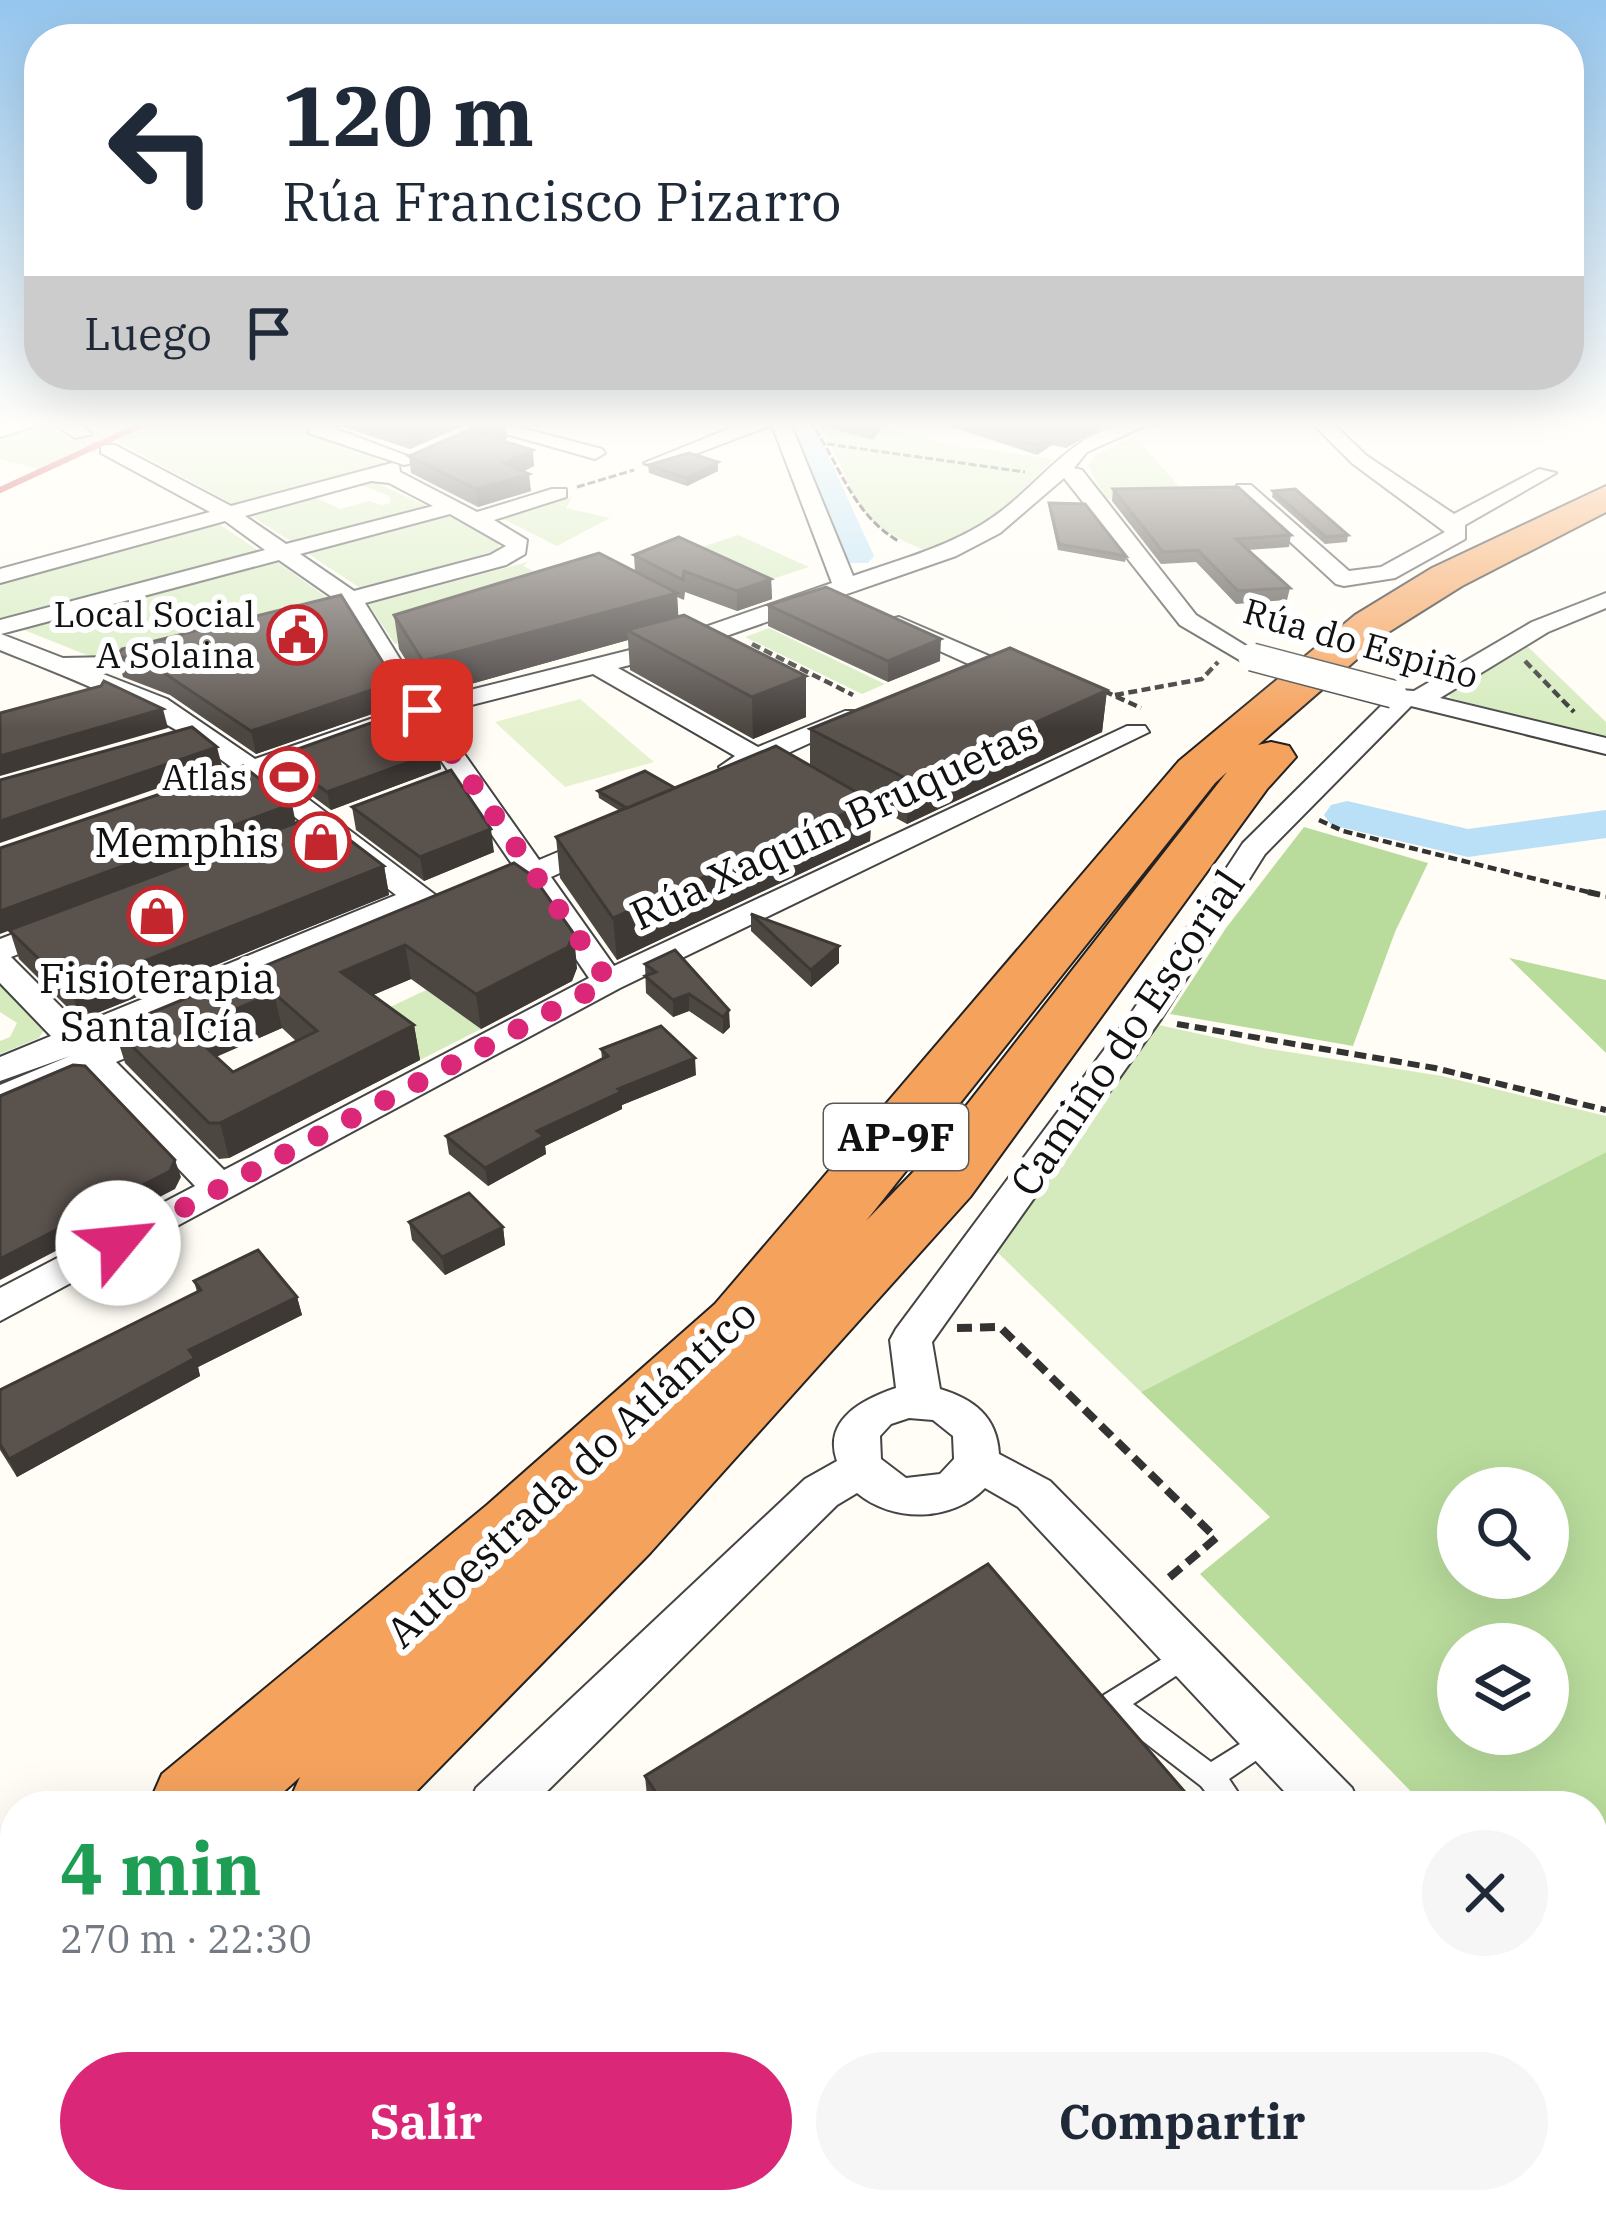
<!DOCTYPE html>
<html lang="es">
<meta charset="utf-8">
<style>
body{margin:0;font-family:"IBM Plex Serif",serif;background:#f6f6f7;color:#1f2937;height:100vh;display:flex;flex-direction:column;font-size:45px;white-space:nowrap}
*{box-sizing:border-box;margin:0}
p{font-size:39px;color:#747a83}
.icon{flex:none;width:66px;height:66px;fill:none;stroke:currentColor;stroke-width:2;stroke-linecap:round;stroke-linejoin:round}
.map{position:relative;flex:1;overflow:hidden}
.side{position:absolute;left:0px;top:1791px;width:1608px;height:423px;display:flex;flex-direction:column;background:#fff;border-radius:48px 48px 0 0;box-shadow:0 12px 48px #0002}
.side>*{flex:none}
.hud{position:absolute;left:24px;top:24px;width:1560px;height:366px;border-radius:48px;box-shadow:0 12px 48px #0002;background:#fff;color:#1f2937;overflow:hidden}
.buttons{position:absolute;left:1437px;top:1467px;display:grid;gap:24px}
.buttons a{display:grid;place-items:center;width:132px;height:132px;border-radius:50%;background:#fff;box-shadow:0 12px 48px #0002;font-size:60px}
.pin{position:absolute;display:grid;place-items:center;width:102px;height:102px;color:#fff;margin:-51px;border-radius:24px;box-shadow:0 6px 18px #0006}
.me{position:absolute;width:132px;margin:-66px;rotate:62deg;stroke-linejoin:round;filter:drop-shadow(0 0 9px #0008)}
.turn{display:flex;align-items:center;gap:42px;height:252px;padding:0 60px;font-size:54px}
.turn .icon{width:156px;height:156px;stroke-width:2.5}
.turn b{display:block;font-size:84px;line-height:102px}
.then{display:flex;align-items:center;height:114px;padding:0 60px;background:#0003;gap:24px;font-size:45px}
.round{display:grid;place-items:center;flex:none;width:126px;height:126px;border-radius:63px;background:#f6f6f7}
.overview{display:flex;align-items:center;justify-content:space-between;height:204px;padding:0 60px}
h1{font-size:72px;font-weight:700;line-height:90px;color:#1e9e55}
.primary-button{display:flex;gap:24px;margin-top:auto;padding:24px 60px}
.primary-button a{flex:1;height:138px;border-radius:72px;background:#db2777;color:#fff;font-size:48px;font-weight:700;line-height:138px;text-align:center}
.primary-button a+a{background:#f6f6f7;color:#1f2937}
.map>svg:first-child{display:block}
</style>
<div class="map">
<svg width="1606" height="2213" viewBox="0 0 1606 2213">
<rect width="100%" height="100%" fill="#fffdf5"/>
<g fill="#d5ebbd">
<path d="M161,420h136l88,43 -147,44 -121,-66z"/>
<path d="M818,425l55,15 11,-14 58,17 112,16 -68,66 -56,27c-91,-34 -66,-59 -112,-127z"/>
<path d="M46,426l37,22 -45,21 -38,-10v-22z"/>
<path d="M1135,437l57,64 -86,-2 -18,-33 9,-12z"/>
<path d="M372,481l57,26 -1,4 -126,32 -10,-1 -44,-28 65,-18 27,13 29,-8 12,4 10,-2 -2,-7 -30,-12z"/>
<path d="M572,497l-6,11 44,10 -53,28 -54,-27z"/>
<path d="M445,514l53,27 1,9 -139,38 -56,-37z"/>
<path d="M216,522l43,29 -259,69v-39z"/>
<path d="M738,535l71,32 -43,14 -70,-32z"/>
<path d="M273,559l53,38 -229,62 -78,-31z"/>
<path d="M528,562l-5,4 27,13 44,3 -199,62 -27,-40z"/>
<path d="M769,628l116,56 -23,10 -117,-57z"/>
<path d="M1525,644l81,78v18l-155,-42 -3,-5z"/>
<path d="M0,984l44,46 -5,8 -39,16v-13l10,-4 7,-14 -17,-11z"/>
<path d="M426,990l55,39 -61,31 -55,-41z"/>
<path d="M1159,1025l104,23 179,28 164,40v36l-465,240 -148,-144 156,-220z"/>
</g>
<g fill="#b9dc9c" fill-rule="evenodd">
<path d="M1304,827l124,36 -33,69 -42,114 -183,-32 56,-86z"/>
<path d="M1509,958l97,22v73z"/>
<path d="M1606,1152v860l-13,-17v-189h-168l-225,-232 70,-57 -129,-125zM1548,1488v90h-90v-90zM1458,1644h90v90h-90z"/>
</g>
<path fill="#e6f2cf" d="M580,699l74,63 -89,25 -70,-65z"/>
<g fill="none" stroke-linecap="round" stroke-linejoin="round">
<g fill="#b9e0f7" fill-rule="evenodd">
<path d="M805,429l15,9 54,118 -6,7h-24l-6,-7 -48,-118z"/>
<path d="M1347,801l121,28 138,-19v28l-138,19 -137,-32 -7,-10 7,-10z"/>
</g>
<path stroke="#dbdad3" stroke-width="21" stroke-dasharray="21 10" stroke-linecap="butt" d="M82,434l26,15"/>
<g stroke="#444" stroke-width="4">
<g id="lane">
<path d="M1188,1643l9,3 3,8 -3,8 -64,42 78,58 53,-33 9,4 4,8 -4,8 -44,30 18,27h-30l-16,-20 -97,-75 -4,-8 4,-8z"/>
<path d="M1606,2144v32l-13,5v-32z"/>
</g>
</g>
<g stroke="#444" stroke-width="4">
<g id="street">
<path d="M18,420h55l19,14 -17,4 -25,-17 -50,16v-12z"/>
<path d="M319,420h26l-12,8 88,33 -17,4 -95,-32v-8z"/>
<path d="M490,420l112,29 3,4 -10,6 -107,-30 -2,-4z"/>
<path d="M750,420h39l64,156c43,-15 88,-27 128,-51 66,-40 89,-105 177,-105l-71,32 -13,16 8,2 114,145 68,42 -3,5h-18l-63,-37 -116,-147 -64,55 -44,23 -276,96 -62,16 140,79 87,-36h18l4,6 -90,41 8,8 -4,6c-12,3 -14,-2 -25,-3 -11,-2 -20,7 -33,4l-4,-6 16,-11 -142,-82 -157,40 103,146 50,-21h20l5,6 -5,6 -58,26 63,89 513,-240h18l4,6 -529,256 -620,333v-33l195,-102 -107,-112 -88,35v-24l70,-29 -70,25v-24l51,-21 -51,-53v-44l47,-18h22l5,7 -5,7 -58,22 68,68 317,-130 -149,-115 -44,14 -10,-2 -4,-6 4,-6 38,-13c-73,-56 -147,-83 -231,-117v-30l265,-70 -40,-29 -225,62v-14l210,-57 -109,-59v-8h14l116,61 161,-43 7,2 1,7 77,40 75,-23h14v8l-72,23 33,20 -2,14 -19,11 -141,38 61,98 236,-59 170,-59 -60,-158 -111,42 -17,-4zM371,481l18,2 44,23 -147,38 -41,-28zM450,514l56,32 -16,9 -136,36 -54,-37zM279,560l53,37 -10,7 4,5 18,-1 61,99 -150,52 -88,-60 -69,-27 76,-17v-10l-9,-2 -53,14 -49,1 -62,-24zM414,721l102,149 -43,17 -4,7 15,9 43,-16 62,91 -365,192 -108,-108 59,-25 5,-7 -5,-7h-24l-54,20 318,-133 13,10h22l5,-7 -5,-7 -179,-135z"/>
<path d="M1309,420h20l38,36 87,58 85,-45 17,4 -91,52v14l-70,39 -51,8 -8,-2 -99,-91v-8h14l98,86 32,-4 64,-35 -92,-68z"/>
<path d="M1606,593v15l-58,24 -108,66 166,40v16l-195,-48 -146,148 -104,165 -229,323 8,47c33,10 57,27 59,65l51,27 302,307 8,18h-62l-280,-299 -33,-19c-33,34 -92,35 -128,5l-20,12 -305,301h-64l8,-18 329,-309 32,-18c-15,-42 27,-62 59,-73l-6,-48 6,-11 234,-314 113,-172 144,-143 -7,-6 4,-5 30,2 118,-69zM909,1418l24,2 20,16 1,23 -14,15 -34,4 -25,-19 -1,-23 11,-12z"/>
<path d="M899,617l134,58 4,5 -13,8 -9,-3 -124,-56v-10z"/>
<path d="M1593,2083l13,6v73l-13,-6z"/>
<path d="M127,2199h67l-6,14h-67z"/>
</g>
</g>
<g stroke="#222" stroke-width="4">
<g id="highway">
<path d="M1606,486v26l-144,74 -75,47 -129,112 13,-3 18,4 7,11 -29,32 -297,408 -320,356 -248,253h-115l13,-29 -32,29h-120l14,-32 325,-269 228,-201 464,-543 176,-146 77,-47zM1227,772l-307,393 -54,56 349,-438z"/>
<path d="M15,1902v108l-15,7v-109z"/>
<path d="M15,2023v117l-15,7v-118z"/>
</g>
</g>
<g stroke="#333" stroke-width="3" stroke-dasharray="8 3" stroke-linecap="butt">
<path d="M809,420c31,43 42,94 91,122"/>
<path d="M827,444l198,28"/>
<path d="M577,487l57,-17"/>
</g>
<g stroke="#333" stroke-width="4.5" stroke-dasharray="9 4.5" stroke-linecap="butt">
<path d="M752,644l101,51"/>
<path d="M1525,661l49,51"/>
<path d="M1104,691l37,17"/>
<path d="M1115,695l87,-16 16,-17"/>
<path d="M1319,820l24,11 257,64"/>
</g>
<g stroke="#333" stroke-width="6" stroke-dasharray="12 6" stroke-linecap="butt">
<path d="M1588,892l18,4"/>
<path d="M1177,1024l258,44 171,42"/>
</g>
<path stroke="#333" stroke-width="8" stroke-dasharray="15 8" stroke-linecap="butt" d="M957,1328l43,-1 216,211 -52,44"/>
<use href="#lane" fill="#fff" fill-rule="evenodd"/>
<use href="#street" fill="#fff" fill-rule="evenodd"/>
<use href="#highway" fill="#f5a25d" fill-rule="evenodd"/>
<path stroke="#c4262e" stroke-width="6" d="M0,490l152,-70"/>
<g stroke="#444" stroke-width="30" stroke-linecap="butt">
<path id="street-bridge" d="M1252,657l141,37"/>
</g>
<use href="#street-bridge" stroke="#fff" stroke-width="27"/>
</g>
<g fill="#4d4742" fill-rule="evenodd">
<path d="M342,420h134l-66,29 -67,-22z"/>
<path d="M524,420h33l-19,7z"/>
<path d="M819,420h68l-14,20 -55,-15z"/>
<path d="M931,420h184l-49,28 -14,-3 -15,10z"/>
<path d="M1528,420h64l-1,3 -59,2z"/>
<path d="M505,422l2,17 -5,2 32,25 -10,5 7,20 -53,16 -67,-34 -2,-17z"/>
<path d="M648,465l70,6 -31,15 -38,-13z"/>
<path d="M1113,489l178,46 -2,12 -41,3 42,38 -3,12 -51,4 -40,-42 -35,2 -49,-63z"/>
<path d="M1273,491l75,44 -1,7 -22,2 -53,-47z"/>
<path d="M1049,503l77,53 -1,6 -67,-12 -9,-41z"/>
<path d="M634,555l137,24 1,20 -35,12 -52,-19 -1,8 -7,-3 1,20 128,59v41l-53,22 -123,-69 -2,-30 -200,56 -29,-47 -5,-34 241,-43z"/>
<path d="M768,605l172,56 -52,21 -120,-56z"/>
<path d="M117,655l281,50 -142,49 -86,-59 -47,-18z"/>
<path d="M1107,690l-5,42 -195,92 -35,-19 -2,36 -253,119 -57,-82 -4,-41 64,-26 -21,-13 -1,-7 77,-3 135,-23v-36z"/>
<path d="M439,751l2,18 -110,41 -50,-37 -3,-17z"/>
<path d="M352,807l142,45 -70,29 -68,-51z"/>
<path d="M296,823l88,43 5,29 -309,125 -61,-61 -9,-28z"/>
<path d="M514,863l63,105 -5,13 -91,48 -70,-50 -38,16 41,30 6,35 -191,98 -10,1 -94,-96 -11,-35zM282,1028l14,13 -63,31 -17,-15z"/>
<path d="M751,914l88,32v17l-28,24 -60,-56z"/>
<path d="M675,950l55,77 -7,7 -34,-23 -16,6 -27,-24 -1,-29z"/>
<path d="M601,1049l95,26 -74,30v4l-77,37 1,8 -58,32 -39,-32 -3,-18 156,-77z"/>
<path d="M409,1222l94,5 2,18 -60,30 -33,-35z"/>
<path d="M194,1281l103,16 5,18 -104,52 2,9 -183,101 -17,-27v-60l197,-98z"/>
<path d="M645,1776l552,30h-549z"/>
</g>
<g fill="#3f3936">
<path d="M429,420h47l-66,29 -3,-19z"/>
<path d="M538,420h19l-19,7z"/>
<path d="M881,420h6l-14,20v-10z"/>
<path d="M1100,420h15l-49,28 1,-9z"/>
<path d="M1153,420h61l-62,8z"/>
<path d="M505,422l2,17 -29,10 -2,-16z"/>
<path d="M1053,436l-1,9 -15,10v-9z"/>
<path d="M533,450l1,16 -28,14 -2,-17z"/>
<path d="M718,462v9l-31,15v-8z"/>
<path d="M529,474l2,17 -53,16 -2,-18z"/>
<path d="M771,579l1,20 -35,12v-20z"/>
<path d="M677,593l2,33 -52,4 1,10 -200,56 -5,-35z"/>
<path d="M941,639l-1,22 -52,21v-21z"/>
<path d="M806,676v41l-53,22 -1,-42z"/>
<path d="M395,682l3,23 -142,49 -5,-23z"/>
<path d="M1107,690l-5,42 -195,92 2,-44z"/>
<path d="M163,709l5,19 -168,48v-20z"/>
<path d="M217,747l5,19 -222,77v-22z"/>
<path d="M439,751l2,18 -110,41 -4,-18z"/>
<path d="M872,800l-2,41 -253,119 -4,-42z"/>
<path d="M292,804l4,20 -296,110v-23z"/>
<path d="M491,829l3,23 -70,29 -4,-24z"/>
<path d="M384,866l5,29 -309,125 -9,-30z"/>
<path d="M574,934l3,34 -5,13 -91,48 -5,-35z"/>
<path d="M405,945l6,34 -64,27 -6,-34z"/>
<path d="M839,946v17l-28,24v-17z"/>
<path d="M274,993l8,35 -85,37 -10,-35z"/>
<path d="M689,994v17l-16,6v-17z"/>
<path d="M729,1010l1,17 -7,7v-17z"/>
<path d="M414,1025l6,35 -191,98 -9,-35z"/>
<path d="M695,1058l1,17 -74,30v4l-77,37 1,8 -58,32 -3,-18 52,-37 81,-42z"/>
<path d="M175,1160l6,17 -6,12 -175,91v-21z"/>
<path d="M503,1227l2,18 -60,30 -3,-18z"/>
<path d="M297,1297l5,18 -104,52 2,9 -183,101 -8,-18 180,-109z"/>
</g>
<g fill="#5a524d" stroke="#3f3936" stroke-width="3" fill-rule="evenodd">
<path d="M380,420h49l-22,10z"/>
<path d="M492,420l13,2 -29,11 57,17 -29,13 25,11 -53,15 -67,-33z"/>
<path d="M836,420h45l-8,10z"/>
<path d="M959,420h141l-33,19 -14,-3 -16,10z"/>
<path d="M689,453l29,9 -31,16 -39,-13z"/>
<path d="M1238,487l53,48 -55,4 54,49 -52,3 -40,-41 -35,2 -50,-63z"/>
<path d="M1295,489l53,46 -22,2 -53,-46z"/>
<path d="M1049,503l36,1 41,52 -67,-12z"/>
<path d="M679,537l92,42 -34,12 -53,-20 -1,9 -49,-25z"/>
<path d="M599,553l78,40 -254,68 -29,-46z"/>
<path d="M826,587l115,52 -53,22 -120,-56z"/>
<path d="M341,595l54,87 -144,49 -87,-58 -47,-18 5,-6z"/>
<path d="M684,615l122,61 -54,21 -125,-67z"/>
<path d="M1010,648l97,42 -198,90 -99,-51z"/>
<path d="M104,681l59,28 -163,47v-43l101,-27z"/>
<path d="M410,709l29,42 -112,41 -49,-36z"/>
<path d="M192,727l25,20 -217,74v-41z"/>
<path d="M776,746l96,55 -259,117 -57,-81z"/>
<path d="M243,766l49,38 -292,107v-63z"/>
<path d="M451,770l40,59 -71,28 -68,-50z"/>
<path d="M645,771l30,17 -48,20 -29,-17z"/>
<path d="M317,815l67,51 -313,124 -62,-60z"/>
<path d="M514,863l19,13 41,58 -6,13 -92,47 -71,-49 -64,27 73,53 -194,98h-11l-95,-95zM274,993l43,38 -84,41 -46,-42z"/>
<path d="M751,914l88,32 -28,24z"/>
<path d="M675,950l54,60 -6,7 -34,-23 -16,6 -28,-24 11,-4 -11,-8z"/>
<path d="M661,1026l34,32 -77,31 3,3 -84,39 7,5 -59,32 -39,-32 162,-80 -7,-7z"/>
<path d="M73,1065l12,1 90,94 -5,11 -170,88v-163z"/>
<path d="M469,1193l34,34 -61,30 -33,-35z"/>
<path d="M258,1250l39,47 -108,53 6,8 -186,101 -9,-15v-54l201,-100 -7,-9z"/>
<path d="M988,1564l209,242h-532l-20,-30z"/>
<path d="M434,2199h1101l12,14h-1120l10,-7z"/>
</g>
<linearGradient id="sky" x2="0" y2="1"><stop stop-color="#95c6ee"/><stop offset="0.58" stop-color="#fffefa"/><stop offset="1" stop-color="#fffefa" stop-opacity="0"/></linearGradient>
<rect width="1606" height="730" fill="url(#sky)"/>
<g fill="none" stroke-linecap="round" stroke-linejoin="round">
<path stroke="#db2777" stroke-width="21" stroke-dasharray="0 37.8" d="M118,1243l490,-262 -186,-271"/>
</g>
<defs>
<g id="civic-ring" transform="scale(3)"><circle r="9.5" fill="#fff" stroke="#c4262e" stroke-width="1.5"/><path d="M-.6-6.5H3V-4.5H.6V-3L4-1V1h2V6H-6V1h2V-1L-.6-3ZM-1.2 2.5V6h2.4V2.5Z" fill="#c4262e"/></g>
<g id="stadium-ring" transform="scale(3)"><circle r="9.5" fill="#fff" stroke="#c4262e" stroke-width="1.5"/><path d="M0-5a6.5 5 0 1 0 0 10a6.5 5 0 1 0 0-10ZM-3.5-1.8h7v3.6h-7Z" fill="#c4262e"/></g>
<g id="shop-ring" transform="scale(3)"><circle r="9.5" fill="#fff" stroke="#c4262e" stroke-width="1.5"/><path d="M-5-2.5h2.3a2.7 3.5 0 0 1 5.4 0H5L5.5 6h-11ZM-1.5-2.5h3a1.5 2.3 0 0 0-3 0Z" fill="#c4262e"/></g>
</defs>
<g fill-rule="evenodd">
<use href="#civic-ring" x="297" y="635"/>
<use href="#stadium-ring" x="289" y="777"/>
<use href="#shop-ring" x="321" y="842"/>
<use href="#shop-ring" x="157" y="916"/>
</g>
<g text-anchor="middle" stroke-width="12" stroke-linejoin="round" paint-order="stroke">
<g font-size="36" fill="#111" stroke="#fff" text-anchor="end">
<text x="255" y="627">Local Social<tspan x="255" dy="41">A Solaina</tspan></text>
<text x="247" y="790">Atlas</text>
</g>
<g font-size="36" fill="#111" stroke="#fff">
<text transform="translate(1361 643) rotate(16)" y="13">Rúa do Espiño</text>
</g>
<rect fill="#fff" stroke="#585858" stroke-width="3" x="824" y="1104" width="144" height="66" rx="9"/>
<g font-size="39" font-weight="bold" fill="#111">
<text x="896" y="1151">AP-9F</text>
</g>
<g font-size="42" fill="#111" stroke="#fff">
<text transform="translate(834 824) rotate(-25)" y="15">Rúa Xaquín Bruquetas</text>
<text transform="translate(1127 1033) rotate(-56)" y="15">Camiño do Escorial</text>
<text transform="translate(571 1473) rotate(-43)" y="15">Autoestrada do Atlántico</text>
</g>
<g font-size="42" fill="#111" stroke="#fff" text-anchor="end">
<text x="279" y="857">Memphis</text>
<text x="157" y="993" text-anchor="middle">Fisioterapia<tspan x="157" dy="48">Santa Icía</tspan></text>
</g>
</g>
</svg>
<div class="buttons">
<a><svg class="icon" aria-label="search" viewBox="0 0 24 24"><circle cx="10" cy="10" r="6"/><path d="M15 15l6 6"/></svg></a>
<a><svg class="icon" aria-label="layers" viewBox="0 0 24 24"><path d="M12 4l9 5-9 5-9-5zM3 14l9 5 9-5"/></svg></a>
</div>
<div class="pin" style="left:422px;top:710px;background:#d93025"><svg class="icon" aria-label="arrive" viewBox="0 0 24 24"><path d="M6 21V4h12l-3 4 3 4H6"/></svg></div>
<svg class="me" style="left:118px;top:1243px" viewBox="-20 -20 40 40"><circle r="19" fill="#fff"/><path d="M0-13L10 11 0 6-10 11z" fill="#db2777"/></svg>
<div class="hud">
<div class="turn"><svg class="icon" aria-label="left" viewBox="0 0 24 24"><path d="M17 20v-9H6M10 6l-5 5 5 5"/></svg><div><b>120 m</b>Rúa Francisco Pizarro</div></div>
<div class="then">Luego<svg class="icon" aria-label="arrive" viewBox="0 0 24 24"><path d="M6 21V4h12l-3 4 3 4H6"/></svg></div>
</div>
<section class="side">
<div class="overview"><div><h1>4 min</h1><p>270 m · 22:30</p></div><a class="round"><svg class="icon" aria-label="close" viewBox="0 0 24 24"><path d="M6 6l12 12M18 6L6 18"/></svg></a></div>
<div class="primary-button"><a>Salir</a><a>Compartir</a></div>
</section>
</div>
